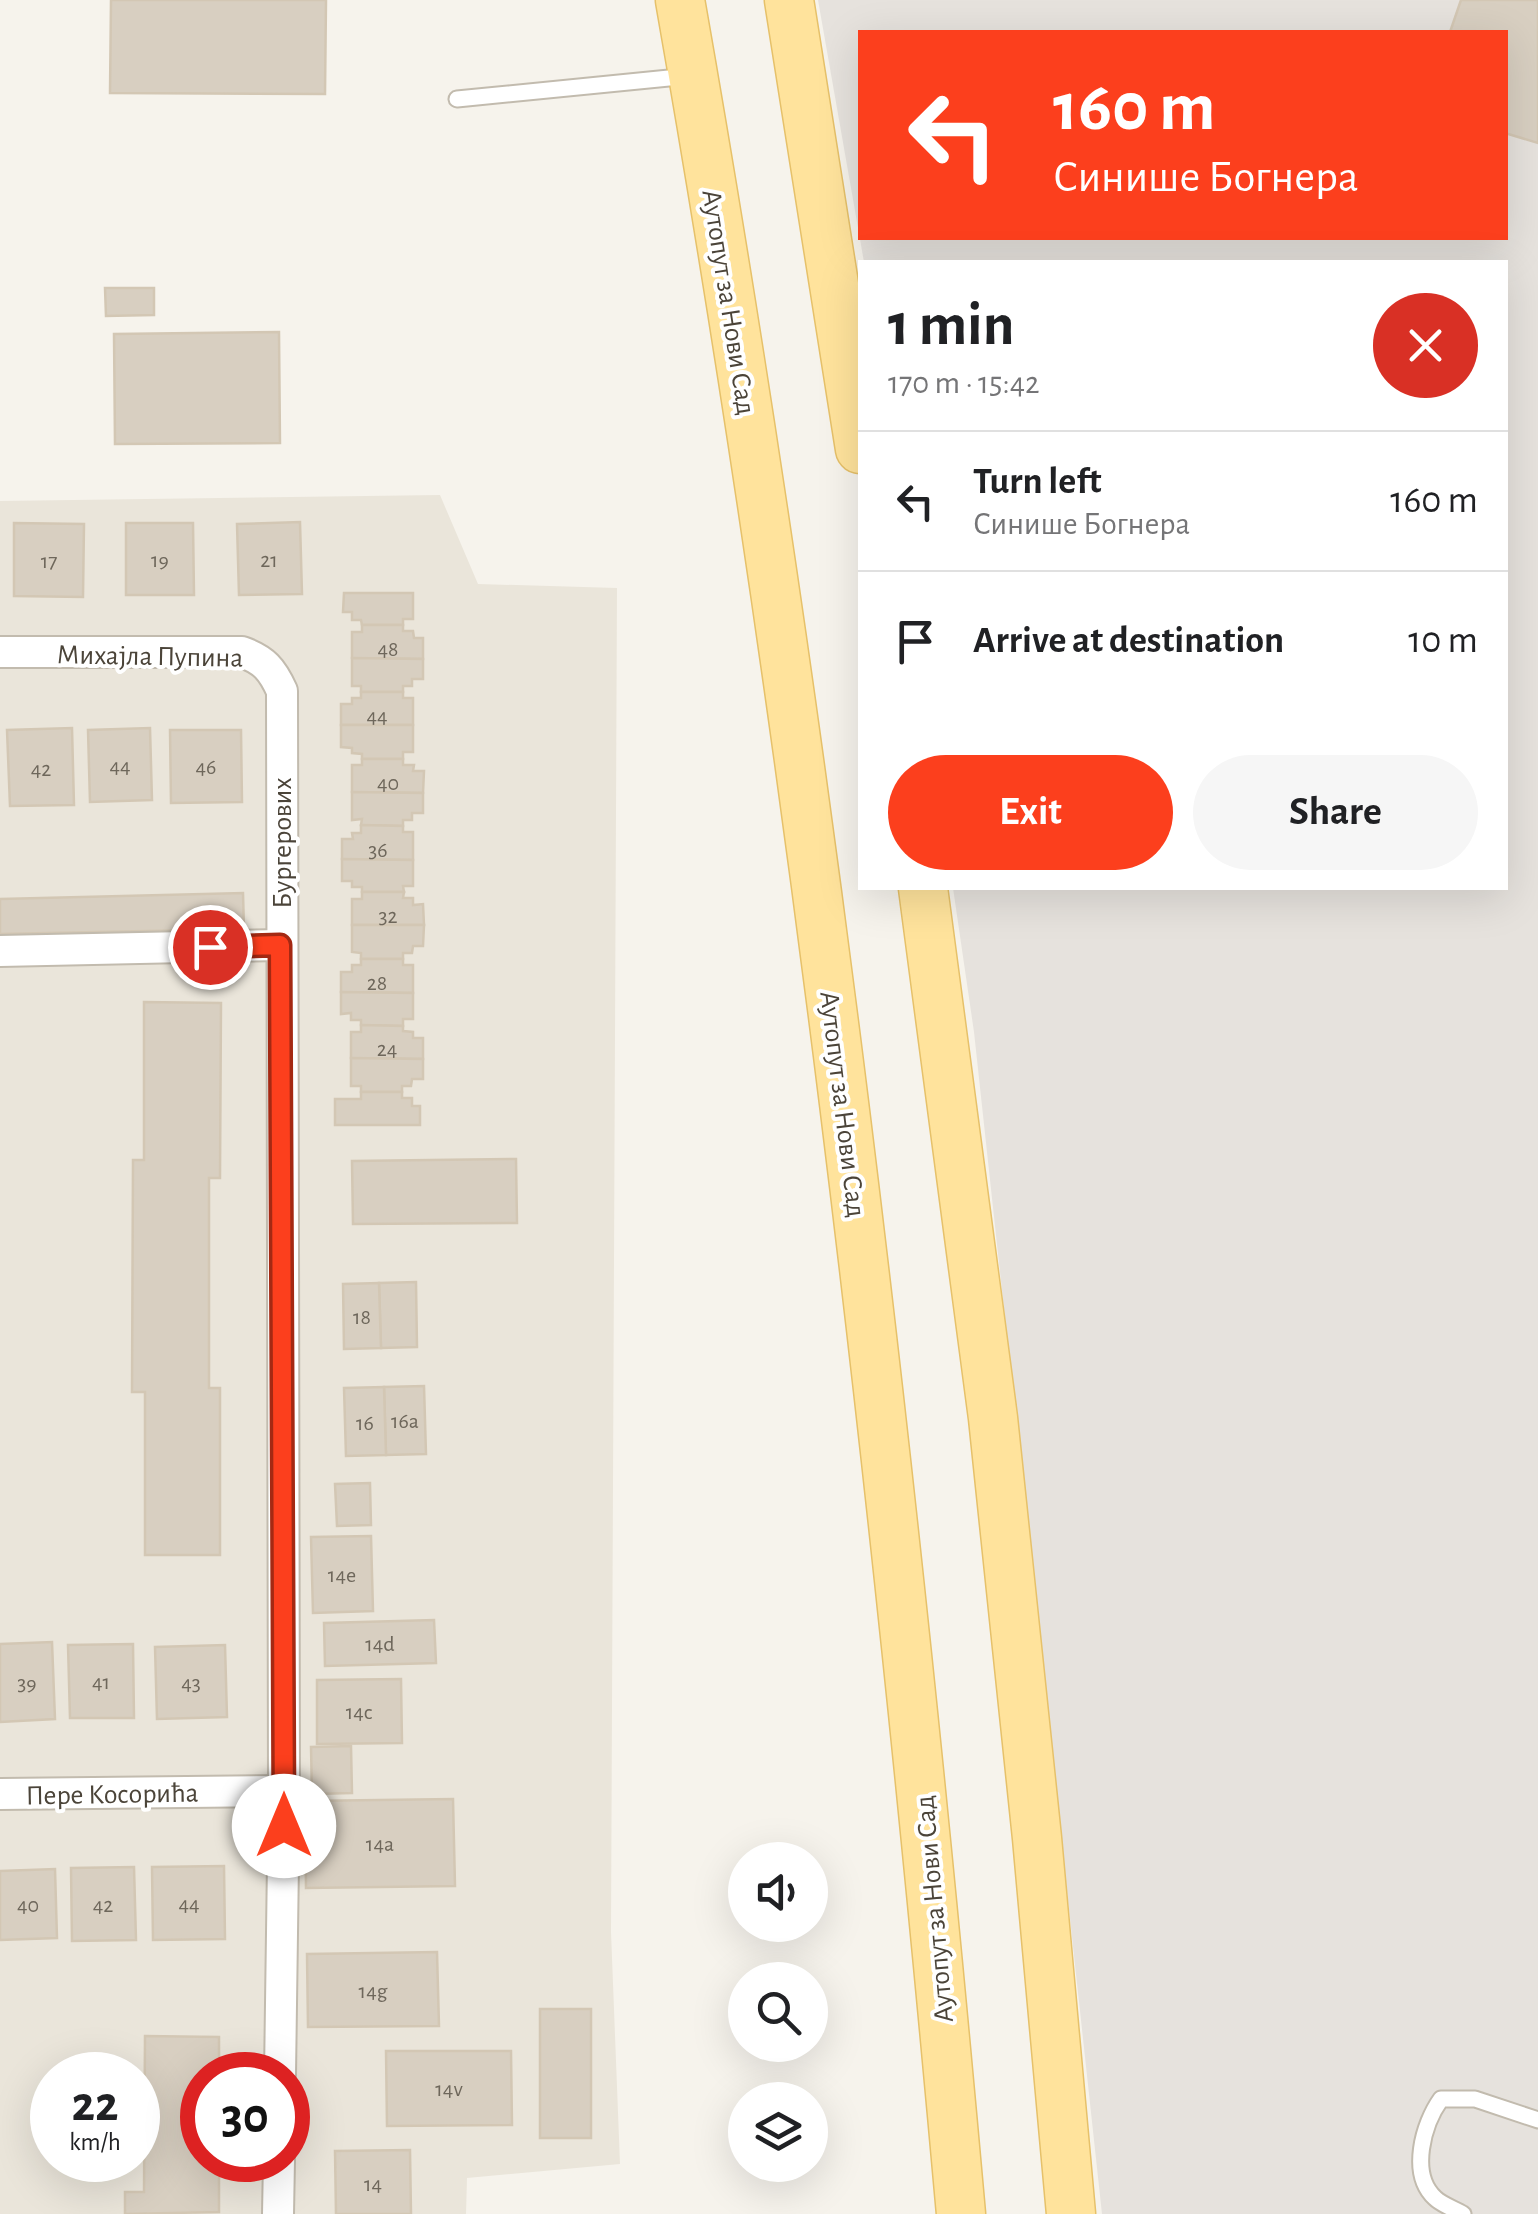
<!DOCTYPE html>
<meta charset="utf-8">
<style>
body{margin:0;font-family:"Alegreya Sans",sans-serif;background:#f6f6f6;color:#202124;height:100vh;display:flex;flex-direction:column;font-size:38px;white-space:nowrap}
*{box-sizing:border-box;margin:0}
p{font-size:32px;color:#757577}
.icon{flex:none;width:55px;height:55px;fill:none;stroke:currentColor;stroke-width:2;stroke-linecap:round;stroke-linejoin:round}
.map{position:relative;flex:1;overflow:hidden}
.drawer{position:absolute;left:858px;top:260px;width:650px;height:630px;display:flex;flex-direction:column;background:#fff;border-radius:0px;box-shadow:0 10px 40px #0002}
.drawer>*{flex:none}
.banner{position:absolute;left:858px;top:30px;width:650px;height:210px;border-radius:0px;box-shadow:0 10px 40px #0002;background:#fc3f1d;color:#fff;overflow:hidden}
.buttons{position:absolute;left:728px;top:1842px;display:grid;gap:20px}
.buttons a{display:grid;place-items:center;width:100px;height:100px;border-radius:50%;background:#fff;box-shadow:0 10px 40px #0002;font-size:50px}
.speed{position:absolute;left:30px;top:2052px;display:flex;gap:20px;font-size:50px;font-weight:700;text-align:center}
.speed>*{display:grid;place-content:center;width:130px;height:130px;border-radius:50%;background:#fff;box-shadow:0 10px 40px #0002;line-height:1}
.speed small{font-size:25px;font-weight:400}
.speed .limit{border:15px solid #d22;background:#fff;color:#111}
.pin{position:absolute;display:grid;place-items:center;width:85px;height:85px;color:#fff;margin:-42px;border:5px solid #fff;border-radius:50%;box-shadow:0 2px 10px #0007}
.me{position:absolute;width:110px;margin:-55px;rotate:0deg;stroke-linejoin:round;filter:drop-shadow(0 0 8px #0008)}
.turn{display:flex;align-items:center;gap:35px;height:210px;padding:0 30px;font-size:45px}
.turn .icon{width:130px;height:130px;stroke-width:2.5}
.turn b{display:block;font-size:70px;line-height:85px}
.round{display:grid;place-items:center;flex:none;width:105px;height:105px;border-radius:52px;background:#f6f6f6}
.overview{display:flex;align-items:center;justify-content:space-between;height:170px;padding:0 30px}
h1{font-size:60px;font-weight:700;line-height:75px}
.button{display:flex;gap:20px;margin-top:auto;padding:20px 30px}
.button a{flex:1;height:115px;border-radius:60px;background:#fc3f1d;color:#fff;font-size:40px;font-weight:700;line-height:115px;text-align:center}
.button a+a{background:#f6f6f6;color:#202124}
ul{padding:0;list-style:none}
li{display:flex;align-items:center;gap:30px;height:140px;padding:0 30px;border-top:2px solid #e0e0e0}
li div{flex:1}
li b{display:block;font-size:38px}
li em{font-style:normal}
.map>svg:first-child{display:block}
</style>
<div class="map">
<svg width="1538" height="2214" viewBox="0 0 1538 2214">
<rect width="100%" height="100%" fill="#f6f3ec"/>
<path fill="#eae5da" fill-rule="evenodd" d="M440,495l38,89 139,4 -6,1344 9,232 -153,14 -1,36h-466v-1713zM52,2075h86v85h-86zM202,2075h86v85h-86z"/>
<path fill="#e6e2dd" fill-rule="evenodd" d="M818,0h720v2214h-436l-128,-1182 -21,-144h552v-626h-641zM860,32h645v206h-645z"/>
<g fill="#d8cfc1" stroke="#d3c7b4" stroke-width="2.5">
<path d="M111,0h215l-1,94 -215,-1z"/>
<path d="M1461,0h77v143l-33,-10v-101h-55z"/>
<path d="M105,288h49v27l-48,1z"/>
<path d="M279,332l1,111 -165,1 -1,-110z"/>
<path d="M300,522l2,72 -63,1 -2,-71z"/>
<path d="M14,523l70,1 -1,73 -69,-1z"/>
<path d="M126,523h67l1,72h-68z"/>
<path d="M344,593h69v26h-10v6h-41l-1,-5h-9v-8h-9z"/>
<path d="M362,625h41v6h10l1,7h9v21l-71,-1v-26h10z"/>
<path d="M352,658l71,1v20h-11v7h-9v6h-42v-6h-9z"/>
<path d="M361,692h42v6h10v27h-72v-21h11v-6h9z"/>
<path d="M341,725h72v27h-10v7h-41v-5l-10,-1v-5l-11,-1z"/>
<path d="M72,728l2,77 -64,1 -3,-76z"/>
<path d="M150,728l2,72 -62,2 -2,-72z"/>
<path d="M170,730h71l1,72 -71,1z"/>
<path d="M362,759h41v6h11l-1,6h11l-1,22 -71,-1v-27h10z"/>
<path d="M352,792l71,1v20h-11v7h-9v6l-42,-1 1,-6 -10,1z"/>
<path d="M361,825l42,1v6h10v28l-71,-1v-20h11l-1,-6h9z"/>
<path d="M342,859l71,1v26h-10l1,6h-42v-5h-10v-6h-10z"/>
<path d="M362,892h42l-1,6h10v7l10,-1 1,21h-72v-26h10z"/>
<path d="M243,893l1,36 -244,5v-35z"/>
<path d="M352,925h72l-1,21h-10l-1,7h-9v6h-42v-6l-9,-1z"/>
<path d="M361,959h42v6h10v28l-72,-1v-20h11v-7h9z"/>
<path d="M341,992l72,1v26h-10v7l-42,-1v-5h-10v-7l-10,1z"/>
<path d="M144,1002l77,1 -1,175h-11v210h11v167h-75v-163h-13l1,-232h11z"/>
<path d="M361,1025l42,1v5l10,1v6h10v21l-72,-1v-26h10z"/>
<path d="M351,1058l72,1v20h-11l-1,7h-9v6h-41v-6h-10z"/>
<path d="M361,1092h41v6h10v8h8v19h-85v-26h26z"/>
<path d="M516,1159l1,64 -164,1 -1,-63z"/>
<path d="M416,1282l1,65 -36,1 -2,-65z"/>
<path d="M379,1283l2,65 -37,1 -1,-65z"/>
<path d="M424,1386l2,68 -40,1 -2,-68z"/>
<path d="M384,1387l2,68 -40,1 -2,-68z"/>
<path d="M370,1483l1,42 -34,1 -2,-42z"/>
<path d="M371,1536l2,75 -60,2 -2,-76z"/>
<path d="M434,1620l2,43 -111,3 -1,-43z"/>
<path d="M52,1642l3,77 -55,3v-78z"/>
<path d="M133,1644l1,74h-64l-2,-73z"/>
<path d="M225,1645l2,72 -70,2 -2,-72z"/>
<path d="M401,1679l1,64 -85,1v-64z"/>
<path d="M351,1746l1,47 -40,1 -1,-47z"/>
<path d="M453,1799l2,87 -149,2 -1,-87z"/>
<path d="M224,1866l1,73 -72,1 -1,-73z"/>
<path d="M134,1867l2,73 -64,1 -1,-73z"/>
<path d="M55,1869l2,69 -57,2v-69z"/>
<path d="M437,1952l2,74 -131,1 -1,-73z"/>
<rect x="540" y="2009" width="51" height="129"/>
<path d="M145,2036l74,1v38h-17v85h17v52l-94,2v-22h19z"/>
<path d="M386,2051h125l1,74 -125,1z"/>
<path d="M410,2150l1,64h-75l-1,-63z"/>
</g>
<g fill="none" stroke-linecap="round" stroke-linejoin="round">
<g stroke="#c2bbae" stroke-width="19">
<g id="service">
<path d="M457,99l232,-23"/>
<path d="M1463,2214c-8,-5 -21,-9 -28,-16 -26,-24 -12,-74 6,-99h34l63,21"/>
</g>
</g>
<g stroke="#c2bbae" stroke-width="34">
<g id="minor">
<path d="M0,652h242c22,8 30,17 40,39l2,1100 -4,284"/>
<path d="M0,951l280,-6"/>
<path d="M0,1794l284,-3"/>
<path d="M278,2214l1,-54"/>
</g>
</g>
<g stroke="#e6c16a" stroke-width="51">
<g id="primary">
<path d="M680,0c129,733 215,1473 281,2214"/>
<path d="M789,0l71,449"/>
<path d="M923,888l70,530 44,420 34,376"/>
</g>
</g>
<use href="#service" stroke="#fff" stroke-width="15"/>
<use href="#minor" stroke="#fff" stroke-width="30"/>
<use href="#primary" stroke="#ffe39c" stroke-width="48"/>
</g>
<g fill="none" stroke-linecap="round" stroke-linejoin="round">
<g stroke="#a42913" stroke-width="25">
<path id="route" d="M210,947l70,-2 4,881"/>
</g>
<use href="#route" stroke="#fc3f1d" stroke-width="18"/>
</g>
<g text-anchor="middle" stroke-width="8" stroke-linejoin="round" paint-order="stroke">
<g font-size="22" fill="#6e675b">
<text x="160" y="567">19</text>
<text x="269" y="567">21</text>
<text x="49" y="568">17</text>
<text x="388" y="656">48</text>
<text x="377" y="723">44</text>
<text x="120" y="773">44</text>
<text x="206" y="774">46</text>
<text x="41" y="776">42</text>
<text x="388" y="790">40</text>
<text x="378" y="857">36</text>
<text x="388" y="923">32</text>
<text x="377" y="990">28</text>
<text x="387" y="1056">24</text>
<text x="362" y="1324">18</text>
<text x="405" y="1428">16a</text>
<text x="365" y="1430">16</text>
<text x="342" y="1582">14e</text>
<text x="380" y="1651">14d</text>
<text x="101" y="1689">41</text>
<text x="27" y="1690">39</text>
<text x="191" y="1690">43</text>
<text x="359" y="1719">14c</text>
<text x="380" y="1851">14a</text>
<text x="189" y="1911">44</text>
<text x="28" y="1912">40</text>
<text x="103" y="1912">42</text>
<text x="373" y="1998">14g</text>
<text x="449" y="2096">14v</text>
<text x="373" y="2191">14</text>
</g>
<g font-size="28" fill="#4b4439" stroke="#fff">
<text transform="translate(730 302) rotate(81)" y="10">Аутопут за Нови Сад</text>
<text transform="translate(150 655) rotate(1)" y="10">Михајла Пупина</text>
<text transform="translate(281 843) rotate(-90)" y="10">Бургерових</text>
<text transform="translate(844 1104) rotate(83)" y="10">Аутопут за Нови Сад</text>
<text transform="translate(112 1793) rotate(-1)" y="10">Пере Косорића</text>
<text transform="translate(933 1909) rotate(-95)" y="10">Аутопут за Нови Сад</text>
</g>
</g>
</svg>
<div class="buttons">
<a><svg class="icon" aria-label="sound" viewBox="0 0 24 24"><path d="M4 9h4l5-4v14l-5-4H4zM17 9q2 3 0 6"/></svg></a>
<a><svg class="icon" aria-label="search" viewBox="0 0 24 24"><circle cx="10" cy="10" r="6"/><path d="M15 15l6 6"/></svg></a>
<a><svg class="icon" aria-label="layers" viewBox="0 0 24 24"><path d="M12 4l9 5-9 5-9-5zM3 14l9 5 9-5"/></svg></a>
</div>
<div class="speed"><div>22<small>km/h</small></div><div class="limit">30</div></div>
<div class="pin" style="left:210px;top:947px;background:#d93025"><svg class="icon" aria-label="arrive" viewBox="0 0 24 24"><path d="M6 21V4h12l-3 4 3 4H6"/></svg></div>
<svg class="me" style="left:284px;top:1826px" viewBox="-20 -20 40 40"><circle r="19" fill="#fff"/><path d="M0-13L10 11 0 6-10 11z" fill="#fc3f1d"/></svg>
<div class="banner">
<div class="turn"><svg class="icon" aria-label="left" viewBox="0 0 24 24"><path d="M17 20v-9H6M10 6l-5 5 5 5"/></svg><div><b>160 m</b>Синише Богнера</div></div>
</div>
<section class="drawer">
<div class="overview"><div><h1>1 min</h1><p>170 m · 15:42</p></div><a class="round" style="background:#d93025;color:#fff"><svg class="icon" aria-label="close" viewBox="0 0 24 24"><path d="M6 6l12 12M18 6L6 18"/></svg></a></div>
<ul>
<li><svg class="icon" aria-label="left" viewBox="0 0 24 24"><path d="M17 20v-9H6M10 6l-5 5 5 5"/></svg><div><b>Turn left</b><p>Синише Богнера</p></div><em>160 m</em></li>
<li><svg class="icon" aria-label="arrive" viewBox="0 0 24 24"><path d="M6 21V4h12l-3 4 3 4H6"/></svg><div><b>Arrive at destination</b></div><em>10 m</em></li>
</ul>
<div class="button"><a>Exit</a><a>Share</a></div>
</section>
</div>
